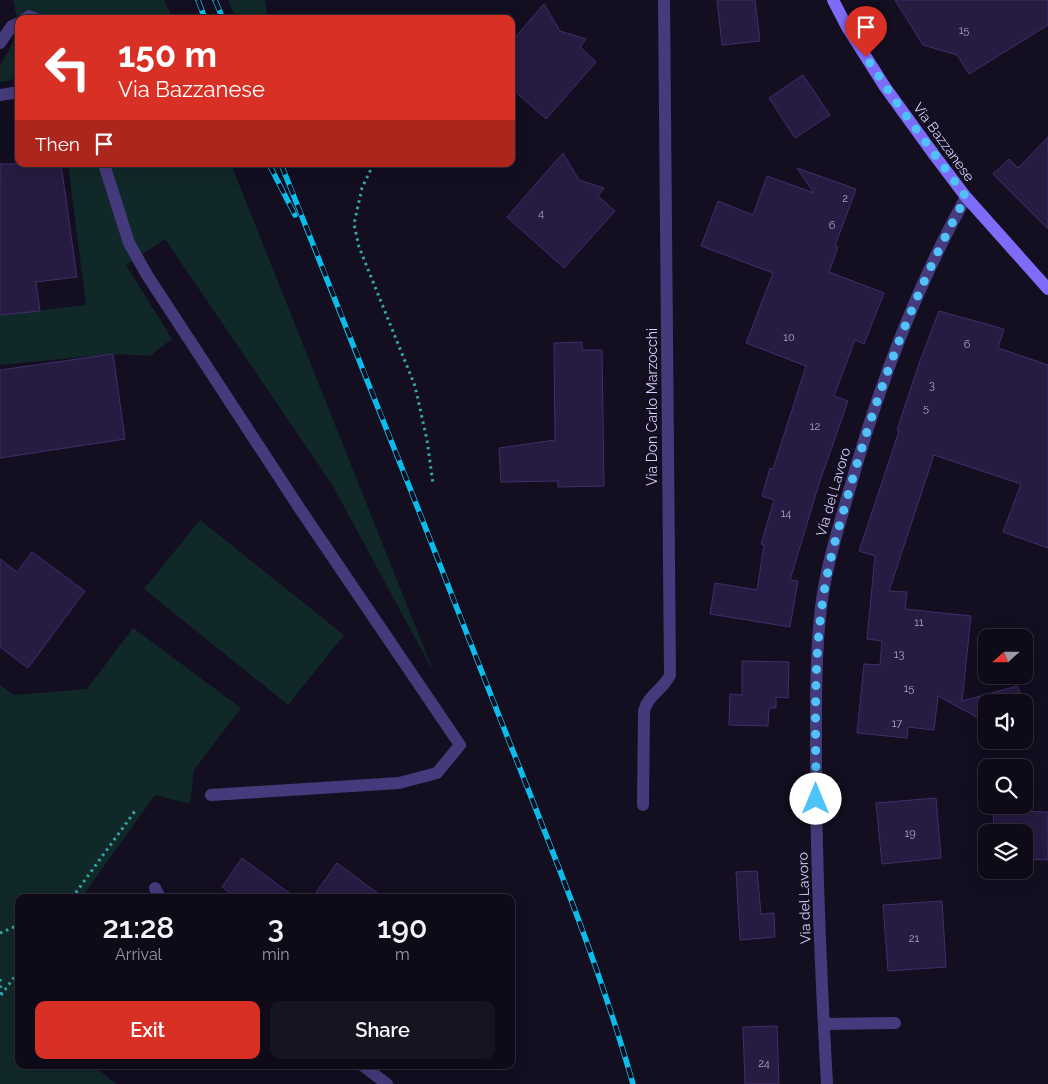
<!DOCTYPE html>
<style>
body{margin:0;font-family:Raleway,sans-serif;background:#171321;color:#f1f3f6;height:100vh;display:flex;flex-direction:column;font-size:19px;white-space:nowrap}
*{box-sizing:border-box;margin:0}
p{font-size:16px;color:#9b9aa2}
.icon{flex:none;width:28px;height:28px;fill:none;stroke:currentColor;stroke-width:2;stroke-linecap:round;stroke-linejoin:round}
.map{position:relative;flex:1;overflow:hidden}
.drawer{position:absolute;left:15px;top:894px;width:500px;height:175px;display:flex;flex-direction:column;background:#0e0a18;border-radius:10px;box-shadow:0 5px 20px #0002,0 0 0 1px #2e2b37}
.drawer>*{flex:none}
.hud{position:absolute;left:15px;top:15px;width:500px;height:152px;border-radius:10px;box-shadow:0 5px 20px #0002,0 0 0 1px #2e2b37;background:#d93025;color:#fff;overflow:hidden}
.needle{width:32px;rotate:249deg}
.fabs{position:absolute;left:978px;top:629px;display:grid;gap:10px}
.fabs a{display:grid;place-items:center;width:55px;height:55px;border-radius:10px;background:#0e0a18;box-shadow:0 5px 20px #0002,0 0 0 1px #2e2b37;font-size:25px}
.pin{position:absolute;display:grid;place-items:center;width:42px;height:42px;color:#fff;margin:-51px -21px;border-radius:50% 50% 50% 0;rotate:-45deg;box-shadow:0 0 5px #0007}
.pin .icon{rotate:45deg}
.me{position:absolute;width:55px;margin:-28px;rotate:0deg;stroke-linejoin:round;filter:drop-shadow(0 0 4px #0008)}
.turn{display:flex;align-items:center;gap:18px;height:105px;padding:0 20px;font-size:22px}
.turn .icon{width:65px;height:65px;stroke-width:2.5}
.turn b{display:block;font-size:35px;line-height:42px}
.then{display:flex;align-items:center;height:48px;padding:0 20px;background:#0003;gap:10px;font-size:19px}
.eta{display:flex;justify-content:space-evenly;align-items:center;height:85px;text-align:center}
.eta b{font-size:30px;font-weight:600;line-height:35px}
.cta{display:flex;gap:10px;margin-top:auto;padding:10px 20px}
.cta a{flex:1;height:58px;border-radius:10px;background:#d93025;color:#fff;font-size:20px;font-weight:600;line-height:58px;text-align:center}
.cta a+a{background:#171321;color:#f1f3f6}
.map>svg:first-child{display:block}
</style>
<div class="map">
<svg width="1048" height="1084" viewBox="0 0 1048 1084">
<rect width="100%" height="100%" fill="#130e20"/>
<g fill="#112829">
<path d="M13,0h151l9,19h-154v7z"/>
<path d="M228,0h37l3,19h-32z"/>
<path d="M19,31v47l-19,4v-16z"/>
<path d="M68,164h163l203,509 -101,-187 -168,-247 -39,26 46,74 -22,17 -37,-2 -113,11v-50l86,-10z"/>
<path d="M200,520l144,115 -56,70 -144,-116z"/>
<path d="M133,628l108,80 -47,62 -4,34 -35,-9 -73,102 -63,1v167h74l23,19h-116v-399l14,10 73,-6z"/>
</g>
<g fill="#261b40" stroke="#412e6b">
<path d="M717,0h38l5,41 -38,4z"/>
<path d="M895,0h153v25l-79,49 -12,-19 -34,-10z"/>
<path d="M544,4l16,27 26,8 -6,8 16,15 -50,57 -35,-31v-46z"/>
<path d="M803,75l27,40 -35,23 -26,-40z"/>
<path d="M1048,137v92l-55,-55 16,-15 9,9z"/>
<path d="M563,153l16,27 25,8 -6,8 17,15 -51,57 -57,-51z"/>
<path d="M0,164h61l16,113 -41,5 4,29 -40,4z"/>
<path d="M797,168l59,21 -21,57 3,1 -9,25 55,21 -20,51 -9,-4 -21,56 14,5 -29,83 -29,96 8,1 -8,46 -80,-13 5,-31 42,7 7,-45 -3,-1 13,-44 -12,-4 8,-28 3,1 33,-103 -60,-23 27,-70 -72,-27 17,-45 35,14 14,-39 47,17z"/>
<path d="M939,311l65,18 -6,19 50,17v183l-45,-16 18,-48 -87,-29 -45,136 18,1 -2,17 66,7 -9,85 55,-15 15,29 -8,15v-28h-38v20l-48,-26 -4,34 -26,-3 -1,11 -50,-5 7,-69 16,1 2,-24 -15,-2 8,-83 -16,-5 40,-120 -2,-1 23,-69z"/>
<path d="M582,342v8h20l2,136 -46,1v-6l-57,1 -2,-34 56,-8 -1,-97z"/>
<path d="M113,354l12,85 -125,19v-88z"/>
<path d="M32,552l53,39 -57,77 -28,-21v-88l17,13z"/>
<path d="M742,661l47,1 -1,36 -12,-1v11h-7l-1,18 -39,-1 1,-31 12,1z"/>
<path d="M936,798l5,60 -59,6 -6,-61z"/>
<path d="M994,810l54,2v48l-24,-1v-27h-31z"/>
<path d="M242,858l54,40h-59l-15,-11z"/>
<path d="M337,863l47,35h-72z"/>
<path d="M757,871l4,43 13,-1 1,24 -35,3 -4,-68z"/>
<path d="M942,901l4,66 -58,4 -5,-66z"/>
<path d="M777,1026l2,58h-34l-2,-57z"/>
</g>
<g fill="none" stroke-linecap="round" stroke-linejoin="round">
<g stroke="#34a6ac" stroke-width="3" stroke-dasharray="2.5 4" stroke-linecap="butt">
<path d="M367,164l3,7 -8,17 -8,36 5,23 56,139 12,54 6,44"/>
<path d="M72,898l63,-87"/>
<path d="M0,933l19,-8"/>
<path d="M0,979l1,16 -1,3"/>
<path d="M1,995l18,-24"/>
</g>
<g stroke="#453b7c" stroke-width="12">
<path d="M25,19l4,-3 8,3"/>
<path d="M0,43l12,-17 7,-3"/>
<path d="M0,95l19,-3"/>
<path d="M104,164l25,79 18,32 153,234 160,236 -23,28 -38,10 -188,12"/>
</g>
<g stroke="#453b7c" stroke-width="12">
<path d="M643,805l1,-94c4,-16 19,-21 26,-36l-6,-675"/>
<path d="M155,888l5,10"/>
<path d="M824,1024l71,-1"/>
<path d="M362,1065l25,19"/>
<path d="M827,1084c-6,-107 -11,-214 -11,-321 0,-52 -1,-104 5,-156 5,-40 17,-78 28,-116 29,-103 65,-200 117,-294"/>
</g>
<path stroke="#7e6bf7" stroke-width="12" d="M833,0l14,27 38,60 50,69 31,41 82,92"/>
<g stroke="#0cbdec" stroke-width="5.5">
<g id="rail">
<path d="M198,0l7,19"/>
<path d="M215,0l8,19"/>
<path d="M269,164l26,51"/>
<path d="M281,164c72,179 143,359 213,539 49,125 102,251 139,381"/>
</g>
</g>
<use href="#rail" stroke="#130e20" stroke-width="4" stroke-dasharray="11" stroke-linecap="butt"/>
</g>
<g fill="none" stroke-linecap="round" stroke-linejoin="round">
<path stroke="#4fc3f7" stroke-width="9" stroke-dasharray="0 16.2" d="M816,799c0,-64 -3,-129 6,-193 5,-40 17,-79 28,-118 29,-102 65,-197 116,-291l-72,-98 -28,-42"/>
</g>
<g text-anchor="middle" stroke-width="5" stroke-linejoin="round" paint-order="stroke">
<g font-size="11" fill="#aca2ce">
<text x="964" y="34">15</text>
<text x="845" y="202">2</text>
<text x="541" y="217">4</text>
<text x="832" y="229">6</text>
<text x="789" y="341">10</text>
<text x="967" y="348">6</text>
<text x="932" y="389">3</text>
<text x="926" y="412">5</text>
<text x="815" y="430">12</text>
<text x="786" y="517">14</text>
<text x="919" y="626">11</text>
<text x="899" y="658">13</text>
<text x="909" y="692">15</text>
<text x="897" y="727">17</text>
<text x="910" y="837">19</text>
<text x="914" y="942">21</text>
<text x="764" y="1067">24</text>
</g>
<g font-size="14" fill="#d9cffd" stroke="#130e20">
<text transform="translate(944 142) rotate(54)" y="5">Via Bazzanese</text>
<text transform="translate(652 407) rotate(-90)" y="5">Via Don Carlo Marzocchi</text>
<text transform="translate(833 492) rotate(-74)" y="5">Via del Lavoro</text>
<text transform="translate(804 898) rotate(-92)" y="5">Via del Lavoro</text>
</g>
</g>
</svg>
<div class="fabs">
<a><svg class="needle" viewBox="-14 -14 28 28"><path d="M0-13l5 13h-10z" fill="#e53935"/><path d="M0 13l5-13h-10z" fill="#9b9aa2"/></svg></a>
<a><svg class="icon" aria-label="sound" viewBox="0 0 24 24"><path d="M4 9h4l5-4v14l-5-4H4zM17 9q2 3 0 6"/></svg></a>
<a><svg class="icon" aria-label="search" viewBox="0 0 24 24"><circle cx="10" cy="10" r="6"/><path d="M15 15l6 6"/></svg></a>
<a><svg class="icon" aria-label="layers" viewBox="0 0 24 24"><path d="M12 4l9 5-9 5-9-5zM3 14l9 5 9-5"/></svg></a>
</div>
<div class="pin" style="left:866px;top:57px;background:#d93025"><svg class="icon" aria-label="arrive" viewBox="0 0 24 24"><path d="M6 21V4h12l-3 4 3 4H6"/></svg></div>
<svg class="me" style="left:816px;top:799px" viewBox="-20 -20 40 40"><circle r="19" fill="#fff"/><path d="M0-13L10 11 0 6-10 11z" fill="#4fc3f7"/></svg>
<div class="hud">
<div class="turn"><svg class="icon" aria-label="left" viewBox="0 0 24 24"><path d="M17 20v-9H6M10 6l-5 5 5 5"/></svg><div><b>150 m</b>Via Bazzanese</div></div>
<div class="then">Then<svg class="icon" aria-label="arrive" viewBox="0 0 24 24"><path d="M6 21V4h12l-3 4 3 4H6"/></svg></div>
</div>
<section class="drawer">
<div class="eta">
<div><b>21:28</b><p>Arrival</p></div>
<div><b>3</b><p>min</p></div>
<div><b>190</b><p>m</p></div>
</div>
<div class="cta"><a>Exit</a><a>Share</a></div>
</section>
</div>
